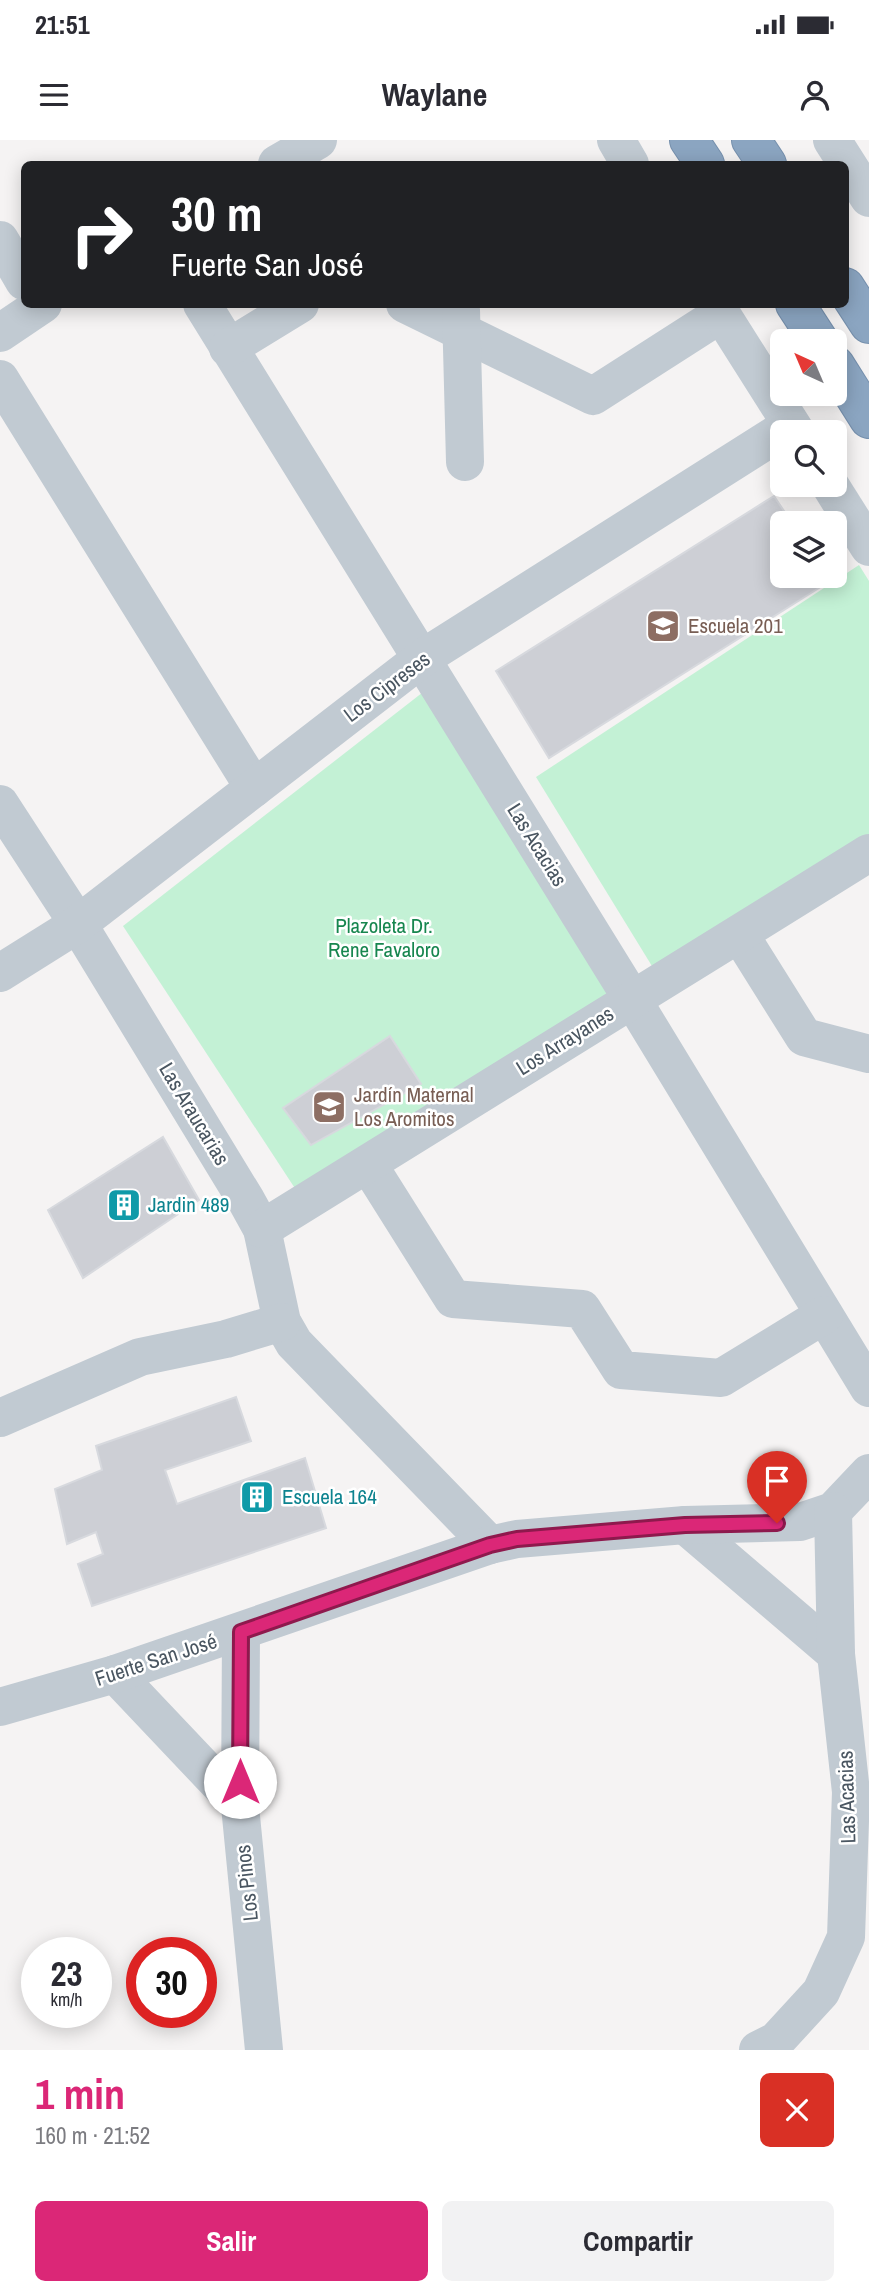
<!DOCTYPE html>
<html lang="es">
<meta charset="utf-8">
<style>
body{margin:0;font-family:"Archivo Narrow",sans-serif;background:#f2f2f3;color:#2b2b33;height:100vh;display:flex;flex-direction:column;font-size:26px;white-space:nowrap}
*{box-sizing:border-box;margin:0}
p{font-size:23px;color:#7c7c81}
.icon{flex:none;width:38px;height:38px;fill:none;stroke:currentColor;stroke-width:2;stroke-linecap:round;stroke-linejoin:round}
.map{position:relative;height:1910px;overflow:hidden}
.panel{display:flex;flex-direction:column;background:#fff;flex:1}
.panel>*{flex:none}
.banner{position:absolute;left:21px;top:21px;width:828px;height:147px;border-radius:10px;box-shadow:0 4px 18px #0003;background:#202124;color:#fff;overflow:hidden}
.needle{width:46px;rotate:316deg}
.buttons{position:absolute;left:770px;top:189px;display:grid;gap:14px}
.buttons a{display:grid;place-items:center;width:77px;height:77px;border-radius:10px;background:#fff;box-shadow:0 4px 18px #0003;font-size:35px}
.speed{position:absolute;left:21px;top:1797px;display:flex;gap:14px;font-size:35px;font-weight:700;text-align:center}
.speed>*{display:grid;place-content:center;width:91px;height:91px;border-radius:50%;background:#fff;box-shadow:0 4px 18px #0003;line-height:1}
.speed small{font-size:18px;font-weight:400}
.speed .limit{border:10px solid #d22;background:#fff;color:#111}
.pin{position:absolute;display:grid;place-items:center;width:60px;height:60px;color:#fff;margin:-72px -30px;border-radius:50% 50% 50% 0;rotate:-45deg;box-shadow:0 0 7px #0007}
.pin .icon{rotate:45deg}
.me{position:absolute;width:77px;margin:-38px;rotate:0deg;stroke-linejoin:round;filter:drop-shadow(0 0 5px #0008)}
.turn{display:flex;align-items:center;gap:24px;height:147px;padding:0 35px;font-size:32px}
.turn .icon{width:91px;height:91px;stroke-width:2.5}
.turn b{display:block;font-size:49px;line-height:60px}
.round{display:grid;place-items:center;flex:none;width:74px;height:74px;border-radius:10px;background:#f2f2f3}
.overview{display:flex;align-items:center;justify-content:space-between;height:119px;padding:0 35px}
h1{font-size:42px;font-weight:700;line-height:52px;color:#db2777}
.button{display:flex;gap:14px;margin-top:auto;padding:14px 35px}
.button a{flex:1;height:80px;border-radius:10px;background:#db2777;color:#fff;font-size:28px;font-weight:700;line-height:80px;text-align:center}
.button a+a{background:#f2f2f3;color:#2b2b33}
.status{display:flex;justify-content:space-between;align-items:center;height:49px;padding:0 35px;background:#fff;direction:ltr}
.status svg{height:19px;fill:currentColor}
header{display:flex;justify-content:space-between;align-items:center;height:91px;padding:0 35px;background:#fff;font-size:32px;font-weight:700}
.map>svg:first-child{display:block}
</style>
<div class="status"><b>21:51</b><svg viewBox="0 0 49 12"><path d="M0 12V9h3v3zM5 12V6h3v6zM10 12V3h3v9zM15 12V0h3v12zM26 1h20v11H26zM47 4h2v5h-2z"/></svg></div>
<header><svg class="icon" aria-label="menu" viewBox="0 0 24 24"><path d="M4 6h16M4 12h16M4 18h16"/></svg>Waylane<svg class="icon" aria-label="person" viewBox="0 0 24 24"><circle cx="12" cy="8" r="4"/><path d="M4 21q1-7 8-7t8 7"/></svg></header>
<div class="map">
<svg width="869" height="1910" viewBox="0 0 869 1910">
<rect width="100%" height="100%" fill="#f5f3f3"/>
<g fill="#c3f1d5">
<path d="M859,425l10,16v256l-214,134 -119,-194z"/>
<path d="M427,549l192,301 -321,203 -175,-267z"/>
</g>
<g fill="#cdcfd5" stroke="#d7d9de" stroke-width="2">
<path d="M774,356l18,27h-10v53h45l3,5 -281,177 -53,-87z"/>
<path d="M390,896l31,48 -110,61 -28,-37z"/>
<path d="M163,997l36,63 -116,78 -35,-68z"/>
<path d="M236,1257l15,44 -86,29 12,34 128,-46 21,70 -234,78 -14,-42 25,-10 -7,-22 -29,12 -12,-55 47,-19 -6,-24z"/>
</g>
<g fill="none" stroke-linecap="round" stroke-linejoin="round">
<g stroke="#7690ad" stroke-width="40">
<g id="highway">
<path d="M689,0l16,24"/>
<path d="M751,0l16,24"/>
<path d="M845,147l24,37"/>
<path d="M795,164l24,37"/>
<path d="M835,225l34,54"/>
</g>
</g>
<g stroke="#c1cad2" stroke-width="38">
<path d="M616,0l14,24"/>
<path d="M832,0l37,58"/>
<path d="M277,24l41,-24"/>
<path d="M0,100l24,41"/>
<path d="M202,164l430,695 237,389"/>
<path d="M405,164l188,92 128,-82"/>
<path d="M715,164l81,128"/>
<path d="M461,170l4,152"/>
<path d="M0,193l43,-29"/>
<path d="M228,208l72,-44"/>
<path d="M0,239l254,409"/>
<path d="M830,345l39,62"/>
<path d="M0,664l78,120 168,276 16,29 20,93 12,21 196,202"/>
<path d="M740,795l64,102 65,17"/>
<path d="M0,833l78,-49 343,-265 370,-234"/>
<path d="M368,1024l85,135 129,10 39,61 100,8 103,-63"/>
<path d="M262,1089l607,-376"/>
<path d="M0,1278l140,-61 86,-18 56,-17"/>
<path d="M685,1385l151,129"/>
<path d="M241,1492l-1,174 24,244"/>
<path d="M115,1534l125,132"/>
<path d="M0,1567l115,-33 375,-129 27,-6 168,-14 115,-3 33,-11 36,-38"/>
<path d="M758,1910l18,-9 45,-49 25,-55 5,-145 -15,-138 -3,-143"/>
</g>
<use href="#highway" stroke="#8ba5c1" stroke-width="38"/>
</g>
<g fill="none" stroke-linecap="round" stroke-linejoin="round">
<g stroke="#8e194d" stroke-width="18">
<path id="route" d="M240,1642l1,-150 249,-87 27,-6 168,-14 92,-2"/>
</g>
<use href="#route" stroke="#db2777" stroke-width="12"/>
</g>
<defs>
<g id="school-square" transform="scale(1.75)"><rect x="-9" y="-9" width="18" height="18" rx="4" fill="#8d6e63" stroke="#fff"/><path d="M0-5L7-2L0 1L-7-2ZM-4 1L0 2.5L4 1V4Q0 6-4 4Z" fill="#fff"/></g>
<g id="building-square" transform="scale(1.75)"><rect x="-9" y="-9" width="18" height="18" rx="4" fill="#0f9aa8" stroke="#fff"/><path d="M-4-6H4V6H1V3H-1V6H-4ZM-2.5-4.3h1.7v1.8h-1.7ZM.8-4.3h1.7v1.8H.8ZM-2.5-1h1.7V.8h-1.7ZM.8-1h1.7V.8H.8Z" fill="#fff"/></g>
</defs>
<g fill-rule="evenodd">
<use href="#school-square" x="663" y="486"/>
<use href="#school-square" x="329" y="967"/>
<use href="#building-square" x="124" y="1065"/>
<use href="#building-square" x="257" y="1357"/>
</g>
<g text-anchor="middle" stroke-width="5" stroke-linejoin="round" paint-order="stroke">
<g font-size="21" fill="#785e54" stroke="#fff" text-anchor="start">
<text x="688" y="493">Escuela 201</text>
<text x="354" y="962">Jardín Maternal<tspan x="354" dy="24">Los Aromitos</tspan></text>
</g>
<g font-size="21" fill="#4a5661" stroke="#fff">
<text transform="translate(387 547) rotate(-37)" y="7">Los Cipreses</text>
<text transform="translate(537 705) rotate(58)" y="7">Las Acacias</text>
<text transform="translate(565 901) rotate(-32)" y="7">Los Arrayanes</text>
<text transform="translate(194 974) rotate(59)" y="7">Las Araucarias</text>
<text transform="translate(156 1520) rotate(-18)" y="7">Fuerte San José</text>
<text transform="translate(847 1657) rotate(-92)" y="7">Las Acacias</text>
<text transform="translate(247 1743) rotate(-96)" y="7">Los Pinos</text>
</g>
<g font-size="21" fill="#17864f" stroke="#fff">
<text x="384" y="793">Plazoleta Dr.<tspan x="384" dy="24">Rene Favaloro</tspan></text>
</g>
<g font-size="21" fill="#0d838f" stroke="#fff" text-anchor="start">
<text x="148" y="1072">Jardin 489</text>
<text x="282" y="1364">Escuela 164</text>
</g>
</g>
</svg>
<div class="buttons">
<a><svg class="needle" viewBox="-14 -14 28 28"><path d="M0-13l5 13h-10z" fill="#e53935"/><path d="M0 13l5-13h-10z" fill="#7c7c81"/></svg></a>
<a><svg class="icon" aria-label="search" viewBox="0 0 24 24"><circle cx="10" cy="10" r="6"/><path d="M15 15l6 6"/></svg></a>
<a><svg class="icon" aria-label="layers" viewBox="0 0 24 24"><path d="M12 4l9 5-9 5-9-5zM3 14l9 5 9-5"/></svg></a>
</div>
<div class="speed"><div>23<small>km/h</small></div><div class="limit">30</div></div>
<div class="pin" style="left:777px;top:1383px;background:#d93025"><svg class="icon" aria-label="arrive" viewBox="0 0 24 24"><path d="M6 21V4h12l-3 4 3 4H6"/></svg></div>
<svg class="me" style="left:240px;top:1642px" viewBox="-20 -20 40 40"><circle r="19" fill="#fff"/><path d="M0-13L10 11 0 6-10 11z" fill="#db2777"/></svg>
<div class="banner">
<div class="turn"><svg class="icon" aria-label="right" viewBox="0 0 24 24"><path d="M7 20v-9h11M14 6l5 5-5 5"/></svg><div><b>30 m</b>Fuerte San José</div></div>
</div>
</div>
<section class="panel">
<div class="overview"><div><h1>1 min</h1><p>160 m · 21:52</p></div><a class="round" style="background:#d93025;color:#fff"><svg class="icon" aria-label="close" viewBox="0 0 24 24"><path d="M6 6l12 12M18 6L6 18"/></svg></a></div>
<div class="button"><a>Salir</a><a>Compartir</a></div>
</section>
